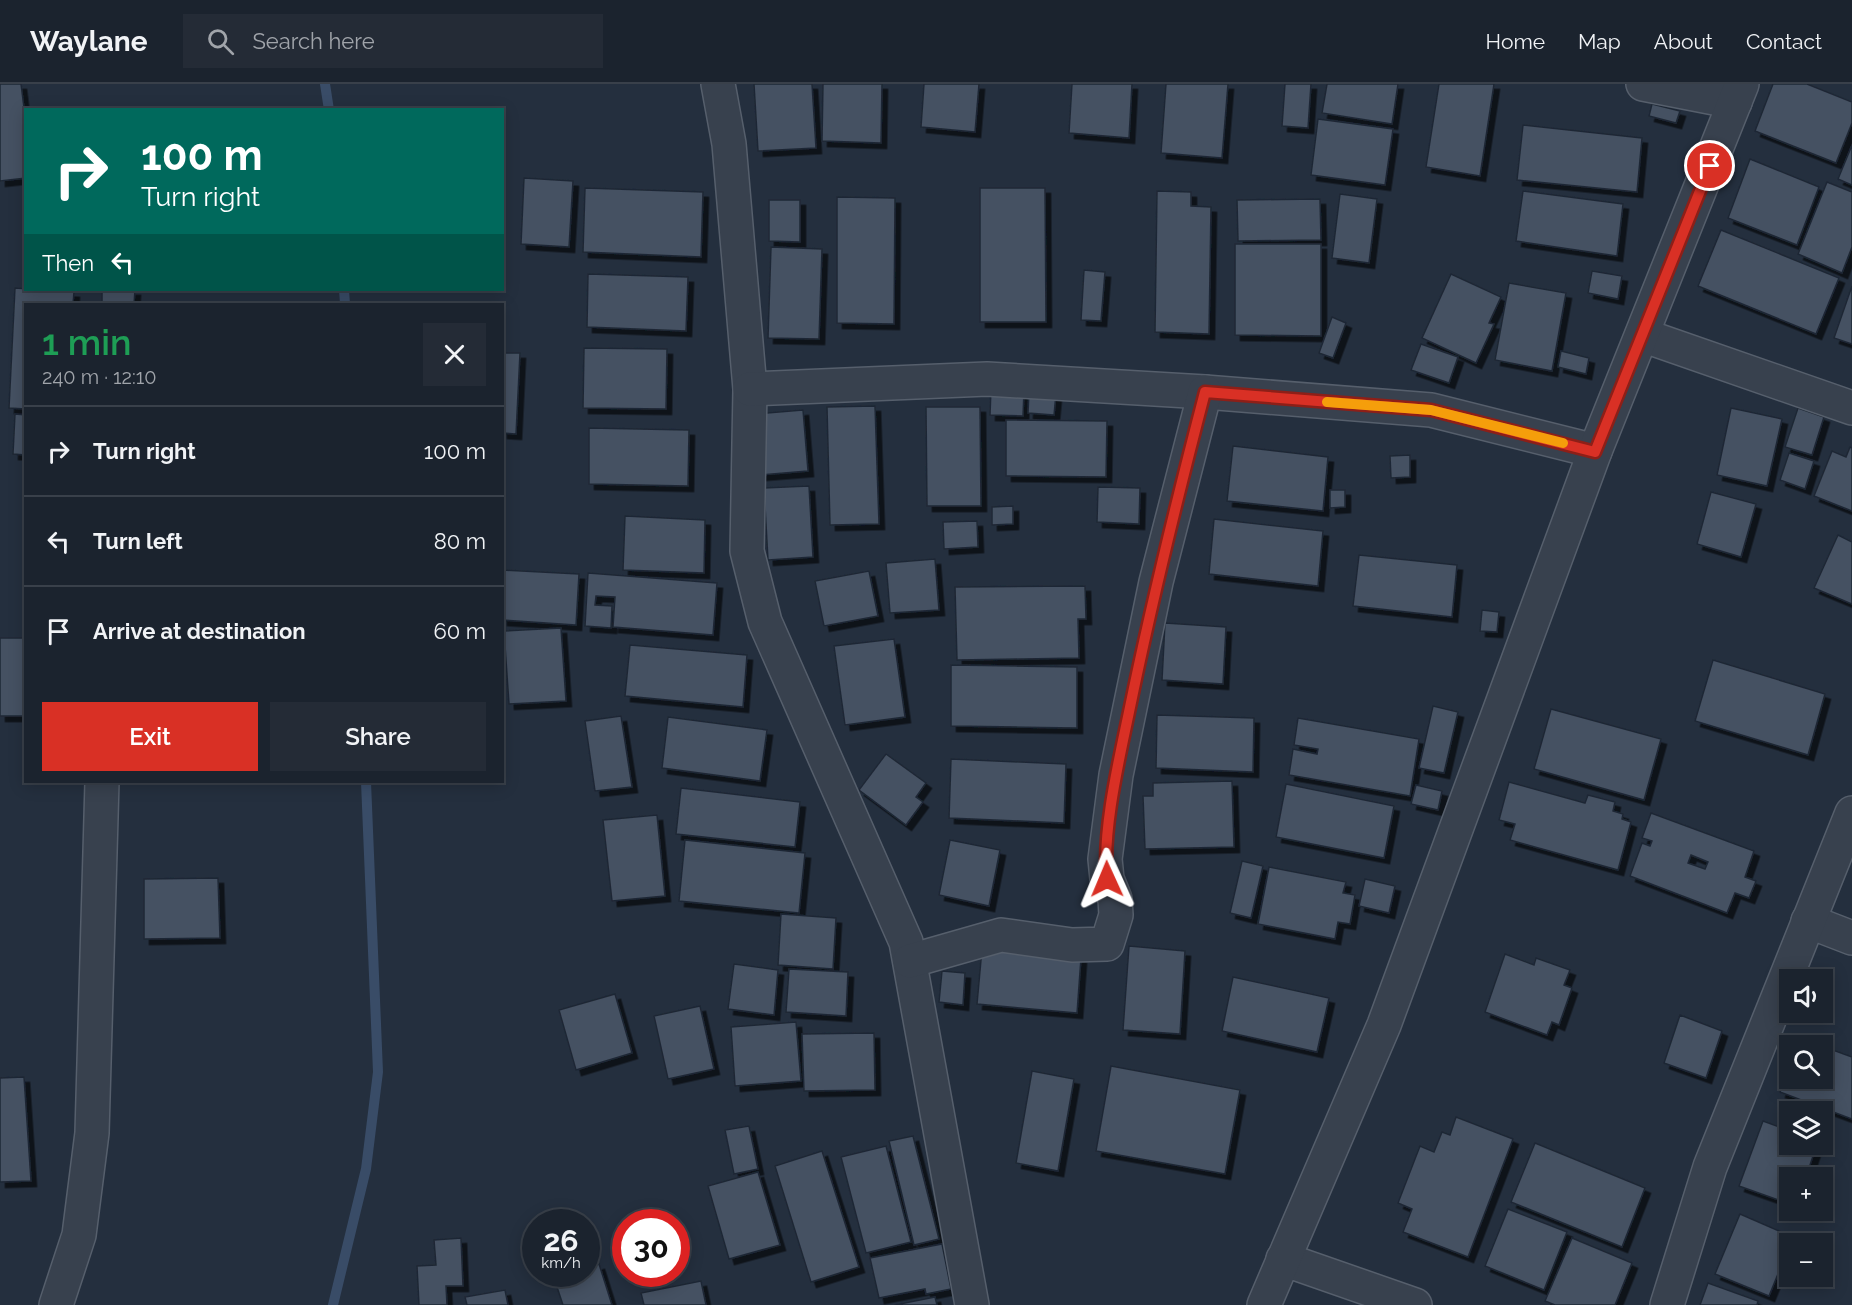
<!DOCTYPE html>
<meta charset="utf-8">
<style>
body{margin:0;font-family:Raleway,sans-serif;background:#242b36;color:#f1f3f6;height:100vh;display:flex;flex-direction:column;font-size:22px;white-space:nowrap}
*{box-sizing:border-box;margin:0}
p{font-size:20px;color:#a0a4aa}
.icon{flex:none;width:33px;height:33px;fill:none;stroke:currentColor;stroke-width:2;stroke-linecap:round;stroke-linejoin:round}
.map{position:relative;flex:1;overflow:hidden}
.side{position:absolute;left:24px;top:219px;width:480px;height:480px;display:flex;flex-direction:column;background:#1b232e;border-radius:0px;box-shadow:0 3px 15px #0003,0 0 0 2px #39404a}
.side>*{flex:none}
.hud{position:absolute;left:24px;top:24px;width:480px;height:183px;border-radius:0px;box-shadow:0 3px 15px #0003,0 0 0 2px #39404a;background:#00695c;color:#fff;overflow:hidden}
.buttons{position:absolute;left:1779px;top:885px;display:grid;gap:12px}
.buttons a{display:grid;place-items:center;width:54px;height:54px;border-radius:0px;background:#1b232e;box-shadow:0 3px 15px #0003,0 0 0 2px #39404a;font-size:30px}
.speed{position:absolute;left:522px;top:1125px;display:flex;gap:12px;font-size:30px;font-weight:700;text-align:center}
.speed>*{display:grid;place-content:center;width:78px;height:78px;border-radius:50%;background:#1b232e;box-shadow:0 3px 15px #0003,0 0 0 2px #39404a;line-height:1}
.speed small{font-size:15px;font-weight:400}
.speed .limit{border:9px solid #d22;background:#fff;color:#111}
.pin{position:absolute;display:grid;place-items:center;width:51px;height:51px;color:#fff;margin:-26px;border:3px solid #fff;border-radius:50%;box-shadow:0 2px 6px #0007}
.me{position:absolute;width:66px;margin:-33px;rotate:359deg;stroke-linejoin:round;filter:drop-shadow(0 0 4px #0008)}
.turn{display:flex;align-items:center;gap:21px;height:126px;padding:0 18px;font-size:27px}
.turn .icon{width:78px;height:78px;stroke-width:2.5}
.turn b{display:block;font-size:42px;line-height:51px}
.then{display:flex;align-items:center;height:57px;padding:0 18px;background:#0003;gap:12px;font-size:22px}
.round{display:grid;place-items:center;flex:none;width:63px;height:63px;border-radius:0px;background:#242b36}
.summary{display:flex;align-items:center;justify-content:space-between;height:102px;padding:0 18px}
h1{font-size:36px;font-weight:600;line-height:45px;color:#1e9e55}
.cta{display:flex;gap:12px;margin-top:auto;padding:12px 18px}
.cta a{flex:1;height:69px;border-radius:0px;background:#d93025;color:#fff;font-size:24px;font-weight:600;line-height:69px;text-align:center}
.cta a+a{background:#242b36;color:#f1f3f6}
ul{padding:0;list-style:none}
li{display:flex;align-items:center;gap:18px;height:90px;padding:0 18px;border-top:2px solid #39404a}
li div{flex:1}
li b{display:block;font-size:22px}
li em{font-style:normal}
header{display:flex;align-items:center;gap:36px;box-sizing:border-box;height:84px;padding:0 30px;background:#1b232e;border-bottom:2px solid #39404a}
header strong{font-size:28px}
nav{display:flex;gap:33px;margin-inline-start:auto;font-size:21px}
.search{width:420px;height:54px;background:#242b36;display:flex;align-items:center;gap:15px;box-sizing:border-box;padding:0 21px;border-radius:0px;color:#a0a4aa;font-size:22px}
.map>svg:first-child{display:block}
</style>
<header>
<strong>Waylane</strong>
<div class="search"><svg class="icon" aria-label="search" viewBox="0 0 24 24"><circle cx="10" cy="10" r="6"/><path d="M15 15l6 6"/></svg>Search here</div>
<nav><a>Home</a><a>Map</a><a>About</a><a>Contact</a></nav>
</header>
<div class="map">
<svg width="1852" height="1221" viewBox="0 0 1852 1221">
<defs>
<filter id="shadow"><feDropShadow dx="5.5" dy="5.5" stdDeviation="0" flood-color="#0009"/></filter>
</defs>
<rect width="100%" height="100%" fill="#242f3e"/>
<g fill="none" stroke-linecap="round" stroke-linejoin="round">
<g stroke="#394c67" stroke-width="10">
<path d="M325,0l4,26"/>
<path d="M344,206l1,14"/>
<path d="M333,1221l33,-136 12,-97 -12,-290"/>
</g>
</g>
<g fill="#455162" stroke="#1f2835" stroke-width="1.5" fill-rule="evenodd" filter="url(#shadow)">
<path d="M0,0h21l5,40v54l-26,3z"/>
<path d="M754,0h58l4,64 -58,3z"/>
<path d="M823,0h59l-1,59 -59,-2z"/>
<path d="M924,0h55l-4,48 -54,-5z"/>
<path d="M1072,0h60l-3,54 -60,-5z"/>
<path d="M1166,0h62l-6,74 -61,-5z"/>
<path d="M1285,0h26l-3,44 -26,-2z"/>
<path d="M1327,0h71l-6,40 -70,-11z"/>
<path d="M1439,0h55l-14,92 -54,-9z"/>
<path d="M1773,0h34l45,18v21l-16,40 -81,-32z"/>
<path d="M1652,20l28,7 -4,12 -27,-7z"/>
<path d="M1318,35l75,10 -8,56 -74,-10z"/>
<path d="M1523,41l119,13 -5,54 -120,-12z"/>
<path d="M1852,61v40l-14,-6z"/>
<path d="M1750,75l69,28 -22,58 -69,-27z"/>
<path d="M524,94l49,3 -4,66 -48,-3z"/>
<path d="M1827,98l25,10v55l-10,26 -44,-19z"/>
<path d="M585,104l118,4 -2,65 -118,-5z"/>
<path d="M980,104h65l1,134h-66z"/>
<path d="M1157,107l34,1v14l20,1 -2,127 -54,-2z"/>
<path d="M1523,107l100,13 -6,52 -101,-15z"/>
<path d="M1340,110l37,5 -8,64 -37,-5z"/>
<path d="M837,113l58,1 -1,126 -57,-1z"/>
<path d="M1320,115l1,41 -83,1 -1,-41z"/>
<path d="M769,116h31v42l-31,-1z"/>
<path d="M1721,146l118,48 -23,56 -118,-48z"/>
<path d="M1235,160h86v92l-86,-1z"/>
<path d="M771,163l51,2 -3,90 -51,-1z"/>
<path d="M1084,186l21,2 -4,49 -20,-1z"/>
<path d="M1592,187l30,5 -4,23 -30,-6z"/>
<path d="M588,190l100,3 -2,54 -99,-4z"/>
<path d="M1451,190l50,23 -12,26 5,1 -18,39 -54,-25z"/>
<path d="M1509,199l57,10 -14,78 -57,-11z"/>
<path d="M1852,202v58l-18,-6z"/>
<path d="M15,204l59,4 -1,12h-47v105l-17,-1z"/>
<path d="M102,206h33l-1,14h-32z"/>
<path d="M1332,233l14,6 -13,35 -14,-5z"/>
<path d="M1421,260l37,13 -9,26 -38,-13z"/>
<path d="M584,264l83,1 -1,60 -83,-1z"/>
<path d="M1561,267l28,7 -3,16 -28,-7z"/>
<path d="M502,269h18l-4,81 -14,-1z"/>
<path d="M991,305l33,1 -1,26 -33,-1z"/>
<path d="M1029,308l27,2 -2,21 -26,-2z"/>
<path d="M875,322l4,118 -49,1 -3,-118z"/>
<path d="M926,323h54l1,99h-54z"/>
<path d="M1731,324l51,11 -15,67 -50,-11z"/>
<path d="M1798,324l26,9 -12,38 -27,-8z"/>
<path d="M803,326l5,61 -48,4 -5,-61z"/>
<path d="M15,330l11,1v40l-13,-1z"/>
<path d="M1006,336l101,1 -1,56 -100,-1z"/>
<path d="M589,344l100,2 -1,56 -99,-2z"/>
<path d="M1233,362l95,11 -5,54 -96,-10z"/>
<path d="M1850,363l2,1v63l-38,-15 18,-45 14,6z"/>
<path d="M1789,369l25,8 -9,28 -25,-9z"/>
<path d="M1410,371v22l-19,1 -1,-22z"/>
<path d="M809,402l4,71 -45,3 -4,-72z"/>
<path d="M1098,403l42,1 -1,36 -42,-2z"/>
<path d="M1330,406h15v17l-15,1z"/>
<path d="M1711,408l45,12 -15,53 -44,-13z"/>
<path d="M1013,422v18l-21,1v-18z"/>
<path d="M625,432l80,4 -1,53 -81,-3z"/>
<path d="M1214,435l109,12 -5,55 -109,-12z"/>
<path d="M977,437l1,26 -34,2 -1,-27z"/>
<path d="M1838,451l14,7v62l-38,-16z"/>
<path d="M1359,471l98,10 -5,52 -99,-11z"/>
<path d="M935,475l4,51 -49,3 -4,-50z"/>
<path d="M502,486l77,4 -3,51 -74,-5z"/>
<path d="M869,487l9,45 -54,10 -9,-45z"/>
<path d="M588,489l129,10 -4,52 -100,-8 2,-30 -19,-1 -1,9 17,1 -1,22 -26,-2z"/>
<path d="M1085,502l1,33h-8l1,39 -122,2 -2,-73z"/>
<path d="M1482,526l17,2 -2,20 -17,-1z"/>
<path d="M1165,539l61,4 -3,57 -61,-4z"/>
<path d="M561,544l5,73 -57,3 -5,-73z"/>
<rect x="0" y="554" width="26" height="78"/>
<path d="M894,555l11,78 -60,8 -11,-79z"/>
<path d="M630,561l117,10 -4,52 -118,-11z"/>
<path d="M1713,576l112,34 -17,61 -113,-34z"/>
<path d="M951,581l126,2v61l-126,-2z"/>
<path d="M1433,622l25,6 -14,61 -25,-5z"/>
<path d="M1551,625l110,30 -17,61 -110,-31z"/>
<path d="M1157,631l97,3 -1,54 -97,-4z"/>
<path d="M621,632l11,71 -37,4 -10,-70z"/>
<path d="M668,633l99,13 -7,51 -98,-13z"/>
<path d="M1298,634l121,21 -9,57 -121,-21 4,-26 24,5 1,-5 -24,-4z"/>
<path d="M886,670l40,29 -10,14 7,5 -17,23 -47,-35z"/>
<path d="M951,675l115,5 -2,59 -115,-5z"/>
<path d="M1232,697l2,66 -89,2 -2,-53h10v-13z"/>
<path d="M1509,698l76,21 3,-8 27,7 -2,9 10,3 -1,5 9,3 -13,48 -108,-30 5,-16 -16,-4z"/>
<path d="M1286,700l108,22 -10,52 -108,-21z"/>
<path d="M1416,701l26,6 -4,19 -27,-6z"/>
<path d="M681,704l119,14 -5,45 -119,-13z"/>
<path d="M1651,729l103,38 -9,26 11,4 -7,17 -14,-5 -8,20 -97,-37 12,-33 8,3 2,-5 -10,-3zM1691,771l17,7 -3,7 -17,-6z"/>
<path d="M657,731l8,81 -53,5 -9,-81z"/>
<path d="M685,756l120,13 -6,60 -120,-12z"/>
<path d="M950,756l50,10 -11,56 -50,-11z"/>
<path d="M1242,777l21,5 -12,52 -21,-5z"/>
<path d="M1269,783l77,15 -3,11 12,2 -5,29 -12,-2 -3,17 -77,-15z"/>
<path d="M218,794l2,60 -76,1v-60z"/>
<path d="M1365,795l30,7 -6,27 -30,-7z"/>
<path d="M781,830l55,4 -3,51 -55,-4z"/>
<path d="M1129,862l56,5 -5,83 -57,-4z"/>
<path d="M982,865l99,9 -4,55 -100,-9z"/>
<path d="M1505,870l29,11 2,-7 34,12 -6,15 8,3 -13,37 -7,-3 -5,13 -62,-23z"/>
<path d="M734,880l44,6 -4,45 -46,-6z"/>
<path d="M789,885l59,3 -2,44 -60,-4z"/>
<path d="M942,887l23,2 -2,32 -24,-3z"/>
<path d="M1233,893l96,21 -12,54 -95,-21z"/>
<path d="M615,910l17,59 -56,17 -17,-60z"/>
<path d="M700,922l14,63 -46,10 -14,-63z"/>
<path d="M1680,931l42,16 -16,47 -42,-15z"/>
<path d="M796,938l5,59 -66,5 -4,-59z"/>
<path d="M874,949l1,57 -71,1 -2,-57z"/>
<path d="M1799,954l22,8h-24z"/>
<path d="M1822,962l30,11v62l-72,-27 10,-27v13h32z"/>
<path d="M1111,982l129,24 -15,84 -129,-23z"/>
<path d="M1032,987l42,8 -16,92 -42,-8z"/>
<path d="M24,993l7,104 -31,1v-104z"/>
<path d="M1456,1033l57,22 -45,118 -65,-25 9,-23 -14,-6 22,-57 14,6 8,-20 8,3z"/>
<path d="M1763,1037l27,10v13h27l-9,27 4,2 -1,5h-21v26l-51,-18z"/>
<path d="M749,1042l9,43 -24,5 -9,-44z"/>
<path d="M913,1052l26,103 -25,6 -25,-104z"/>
<path d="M1535,1059l110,45 -23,59 -111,-45z"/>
<path d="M886,1062l25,96 -45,11 -25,-96z"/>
<path d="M822,1067l37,116 -48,15 -36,-116z"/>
<path d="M758,1088l22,73 -51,14 -21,-73z"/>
<path d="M1508,1125l59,23 -23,58 -59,-24z"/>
<path d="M1740,1130l53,23 -24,59 -54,-22z"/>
<path d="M461,1154l2,48h-17l1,19h-28l-2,-39 19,-1 -2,-25z"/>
<path d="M1572,1154l60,25 -17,42h-60l-10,-4z"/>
<path d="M942,1160l9,45 -25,5 -1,-5 -46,9 -9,-40z"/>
<path d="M599,1180l13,41h-49l-9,-27 15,-4h17v-6z"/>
<path d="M701,1197l5,24h-62l-3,-12z"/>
<path d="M1708,1199l50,18 -1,4h-57z"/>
<path d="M505,1206l3,15h-41l-2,-8z"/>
<path d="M935,1213l2,8h-42z"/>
</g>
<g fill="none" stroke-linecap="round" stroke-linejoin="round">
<g stroke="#565f6c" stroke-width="36">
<g id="minor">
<path d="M718,0l11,60 21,245 -3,162 18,71 141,320 66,363"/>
<path d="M1643,0l92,18"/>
<path d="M1642,251l210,73"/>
<path d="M750,305l237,-10 218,13 226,18 164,41"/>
<path d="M1808,837l44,17"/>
<path d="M910,877l91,-26 71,10 35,-1 9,-29 -1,-16 -8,-20 -2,-20 11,-84 40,-193 49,-190"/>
<path d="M1283,1175l132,46"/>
<path d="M56,1221l23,-70 13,-102 10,-351"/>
<path d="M1264,1221l120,-280 211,-574 147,-367"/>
<path d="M1667,1221l43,-138 142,-354"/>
</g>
</g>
<use href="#minor" stroke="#38414e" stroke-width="33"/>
</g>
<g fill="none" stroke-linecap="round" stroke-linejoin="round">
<g stroke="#8d1f18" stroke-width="15">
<path id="route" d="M1107,795c-5,-48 12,-119 22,-167 22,-107 48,-213 76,-320l226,18 164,42 115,-286"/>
</g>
<use href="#route" stroke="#d93025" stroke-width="10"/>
<path stroke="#f59e0b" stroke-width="10" d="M1327,318l104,8 132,33"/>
</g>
</svg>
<div class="buttons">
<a><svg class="icon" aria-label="sound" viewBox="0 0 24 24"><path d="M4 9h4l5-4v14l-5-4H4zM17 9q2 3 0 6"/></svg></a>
<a><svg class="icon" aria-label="search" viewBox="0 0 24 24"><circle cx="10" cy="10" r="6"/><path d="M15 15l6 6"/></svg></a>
<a><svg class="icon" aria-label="layers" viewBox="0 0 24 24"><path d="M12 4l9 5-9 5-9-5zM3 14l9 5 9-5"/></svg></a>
<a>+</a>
<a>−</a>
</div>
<div class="speed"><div>26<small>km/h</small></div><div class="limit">30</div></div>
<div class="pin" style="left:1710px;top:82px;background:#d93025"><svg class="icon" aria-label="arrive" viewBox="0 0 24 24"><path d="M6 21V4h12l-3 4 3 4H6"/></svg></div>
<svg class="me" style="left:1107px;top:795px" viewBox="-20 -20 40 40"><path d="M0-17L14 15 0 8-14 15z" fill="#d93025" stroke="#fff" stroke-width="4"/></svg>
<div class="hud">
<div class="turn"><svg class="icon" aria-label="right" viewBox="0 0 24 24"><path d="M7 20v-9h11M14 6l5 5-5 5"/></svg><div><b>100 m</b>Turn right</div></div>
<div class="then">Then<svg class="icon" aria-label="left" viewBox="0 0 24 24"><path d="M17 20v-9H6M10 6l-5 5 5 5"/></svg></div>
</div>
<section class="side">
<div class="summary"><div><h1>1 min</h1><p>240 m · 12:10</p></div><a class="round"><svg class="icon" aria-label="close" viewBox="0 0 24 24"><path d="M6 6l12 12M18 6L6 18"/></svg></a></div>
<ul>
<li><svg class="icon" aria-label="right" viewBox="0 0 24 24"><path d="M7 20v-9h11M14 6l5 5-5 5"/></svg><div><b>Turn right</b></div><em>100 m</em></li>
<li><svg class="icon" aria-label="left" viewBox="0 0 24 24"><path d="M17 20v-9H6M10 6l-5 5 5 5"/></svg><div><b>Turn left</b></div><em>80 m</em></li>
<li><svg class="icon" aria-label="arrive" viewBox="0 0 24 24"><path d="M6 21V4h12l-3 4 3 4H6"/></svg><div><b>Arrive at destination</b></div><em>60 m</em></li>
</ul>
<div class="cta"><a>Exit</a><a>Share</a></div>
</section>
</div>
